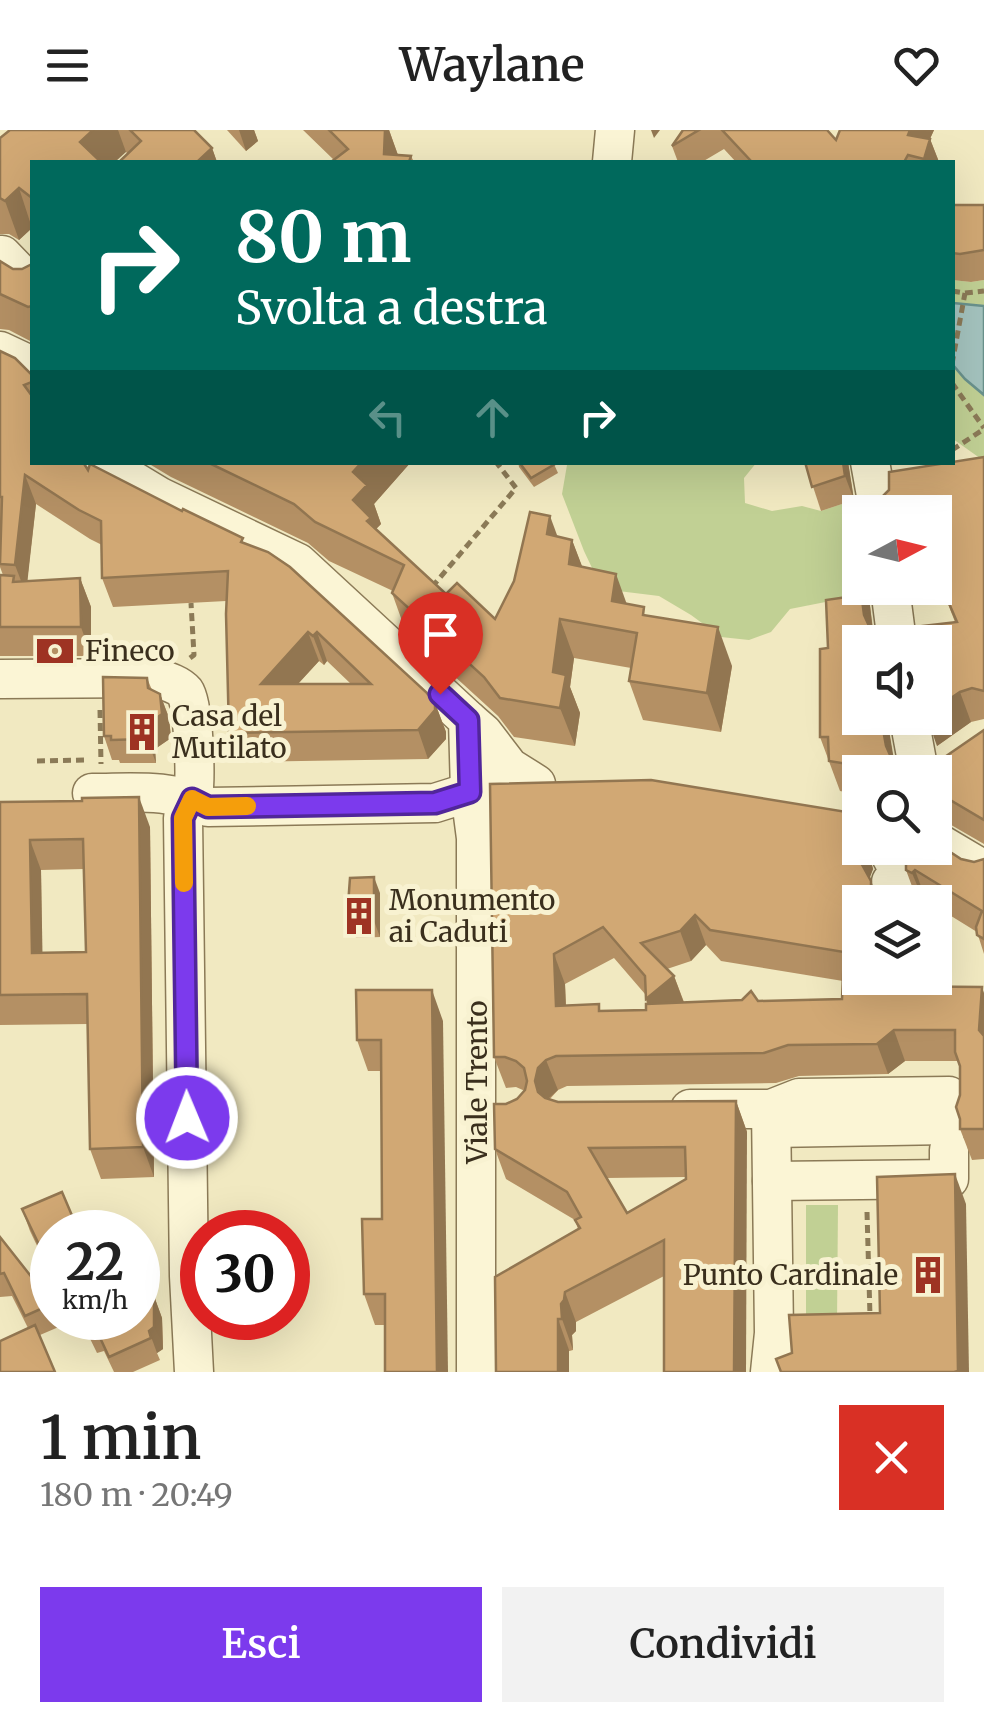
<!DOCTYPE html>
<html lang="it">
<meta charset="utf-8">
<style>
body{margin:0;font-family:Merriweather,serif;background:#f2f2f2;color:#222;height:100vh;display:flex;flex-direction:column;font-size:38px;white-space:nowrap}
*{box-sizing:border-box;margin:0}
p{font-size:32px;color:#767676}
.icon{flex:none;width:55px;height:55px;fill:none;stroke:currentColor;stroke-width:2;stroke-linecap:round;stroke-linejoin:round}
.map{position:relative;height:1242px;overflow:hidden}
.drawer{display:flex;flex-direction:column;background:#fff;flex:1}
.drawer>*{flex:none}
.top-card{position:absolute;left:30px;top:30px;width:925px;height:305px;border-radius:0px;box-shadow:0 10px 40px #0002;background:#00695c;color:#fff;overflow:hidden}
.needle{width:65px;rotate:83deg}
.buttons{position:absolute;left:842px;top:365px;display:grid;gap:20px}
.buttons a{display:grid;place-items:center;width:110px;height:110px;border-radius:0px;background:#fff;box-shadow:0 10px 40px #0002;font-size:50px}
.speed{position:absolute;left:30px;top:1080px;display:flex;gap:20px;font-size:50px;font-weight:700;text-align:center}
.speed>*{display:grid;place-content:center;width:130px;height:130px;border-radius:50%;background:#fff;box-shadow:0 10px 40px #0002;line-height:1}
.speed small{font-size:25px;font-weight:400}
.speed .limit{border:15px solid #d22;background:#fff;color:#111}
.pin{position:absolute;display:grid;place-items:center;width:85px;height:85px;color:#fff;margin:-102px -42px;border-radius:50% 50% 50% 0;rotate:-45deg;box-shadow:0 0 10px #0007}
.pin .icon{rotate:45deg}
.me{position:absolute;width:110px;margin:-55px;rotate:359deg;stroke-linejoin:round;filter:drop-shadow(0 0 8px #0008)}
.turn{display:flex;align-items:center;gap:35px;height:210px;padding:0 40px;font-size:45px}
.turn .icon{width:130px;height:130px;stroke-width:2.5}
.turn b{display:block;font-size:70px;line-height:85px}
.lanes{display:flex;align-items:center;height:95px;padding:0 40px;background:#0003;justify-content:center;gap:50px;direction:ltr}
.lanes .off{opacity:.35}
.round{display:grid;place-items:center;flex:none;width:105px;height:105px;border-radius:0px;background:#f2f2f2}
.summary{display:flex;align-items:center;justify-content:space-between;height:170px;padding:0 40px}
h1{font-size:60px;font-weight:600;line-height:75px}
.action{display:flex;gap:20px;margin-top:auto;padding:20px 40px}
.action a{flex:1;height:115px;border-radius:0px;background:#7c3aed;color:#fff;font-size:40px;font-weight:600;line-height:115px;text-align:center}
.action a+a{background:#f2f2f2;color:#222}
header{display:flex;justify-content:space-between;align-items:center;height:130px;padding:0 40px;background:#fff;font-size:45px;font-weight:600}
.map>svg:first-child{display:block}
</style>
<header><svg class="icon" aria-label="menu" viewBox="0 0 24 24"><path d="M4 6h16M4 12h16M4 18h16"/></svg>Waylane<svg class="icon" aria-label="heart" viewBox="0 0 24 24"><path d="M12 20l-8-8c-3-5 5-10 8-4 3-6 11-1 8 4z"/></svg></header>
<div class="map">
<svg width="984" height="1242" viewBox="0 0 984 1242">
<rect width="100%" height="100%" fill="#f1e9c1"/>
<g fill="#c1d094">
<path d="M952,150l19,2 13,-2v181l-31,-22z"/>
<path d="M757,332l-13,16 1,25 27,8 30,-5 19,5 50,-17 2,18h-13v52h-3l4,31 -71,14 -19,23 -22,8 -28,-3 -30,-22 -32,-19 -57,-7 -18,-38 -22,-57 5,-29 6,-2z"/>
<path d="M806,1075h32l-1,118 -31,-1z"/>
</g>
<path fill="#a4c3be" stroke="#6a928d" stroke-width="2.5" d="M953,173l31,3v89l-19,-16 -12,-14z"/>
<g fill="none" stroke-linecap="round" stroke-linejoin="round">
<g stroke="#8b7a57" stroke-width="41">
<g id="minor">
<path d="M612,32l3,-32"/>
<path d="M2,125l30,31"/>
<path d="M0,221l32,15"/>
<path d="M102,332l58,35 138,66 170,157 2,72 6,46v534"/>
<path d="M870,332l9,50"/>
<path d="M890,458l7,54"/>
<path d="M0,549l156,-1c10,3 22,6 29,14 9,12 11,87 8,104 -2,8 -7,15 -10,22l6,458 5,96"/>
<path d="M909,588l10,54"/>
<path d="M468,590l15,13 26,34 27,17"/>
<path d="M92,663c40,0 79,-5 116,14l227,-4 35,-11 24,-3"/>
<path d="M935,711l49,29"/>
<path d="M892,728v-10"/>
<path d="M891,752l5,12"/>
<path d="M690,979h81l28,-11 150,-2v29l-177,3"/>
<path d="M772,1051l177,-2v-29"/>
<path d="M770,1242l4,-39 -3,-224"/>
</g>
</g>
<g stroke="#8b7a57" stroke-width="5" stroke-dasharray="8 5" stroke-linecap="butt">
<path d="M952,161l13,2 19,-2"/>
<path d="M952,234l13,-71"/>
<path d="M952,253l32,45"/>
<path d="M952,320l32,-21"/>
<path d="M432,457l84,-99 -20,-26"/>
<path d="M190,528l4,-3 -3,-52"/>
<path d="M100,580l1,54"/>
<path d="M37,631l51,-1"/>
<path d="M867,1082l3,104"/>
</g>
<use href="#minor" stroke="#fbf5d5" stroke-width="38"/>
</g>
<g fill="#b49064" fill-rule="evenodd">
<path d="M10,0h184l18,18 5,14h-98l9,-8 -2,-2 -94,10v66l-13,12 -10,-6h-9v-96z"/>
<path d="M227,0h27l4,11 -12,10z"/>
<path d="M303,0h86l9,25 13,1 3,6h-83l3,-2z"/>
<path d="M683,0h144l9,10 4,-10h94l-4,9 9,23h-203l-12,-13 -22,13h-24l-6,-16z"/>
<path d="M952,75h32v75l-13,2 -19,-2z"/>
<path d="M0,131l13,8h9l10,-5v78l-23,-12 -9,-1z"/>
<path d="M0,221l32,24v87l56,8 157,74 190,159 11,29v7l-18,20 -189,3 -10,-29 -3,-132 -113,6 -11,-29v-33l-12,-6 -54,-35 -9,77 53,-3 11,29v49h-91v-81h3l-3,-8zM319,531l5,4 3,-4 24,23h-53z"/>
<path d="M984,327v262l-13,3 -34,24 18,-124 -19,-49 7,-3 -8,-21v-37z"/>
<path d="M146,332h265l-37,42 7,20 -5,5 70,65 49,25 62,-83 15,4 10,27 45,37 105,62 -11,66 -78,-12 -14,-39 2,-13 -57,-10 -4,29 10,26 -5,33 -61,-9 -16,-21 -92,-84 -14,-39 1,-2 -64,-30 -21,-18 -137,-66z"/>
<path d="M518,332h35l5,11 -24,14 -15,-20z"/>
<path d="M805,332h43l6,38 -33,11z"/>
<path d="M868,461l5,38 -13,89h27l6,40 8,5 23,3 12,-3 48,-33v114l-38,-22 -9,-3 -2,-7v-40h-75v23l-20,-4 -20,-54 8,-89 26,-52z"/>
<path d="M147,548l5,12 8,4 9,24 2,20 -16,11 1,14h-36l-1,-3h-7l-8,-24z"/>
<path d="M490,654l370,64h10v10l3,11 -4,9 13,108 102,7v166l-12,1 -12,-31v-63l-1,-5h-54l-17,13 -89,2 -23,7 -209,3 -9,4 -9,10 9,2 178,-1 11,31 -83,144 -88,46v9l-4,4 1,15 -77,22 82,-143 -3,-9 -69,-41 -11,-30 11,-45 11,-5 8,-8 -9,-4 -10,1 -12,-31zM706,815l15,16 122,20 -1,18 -158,3 -10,-26 -7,-7 24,-8zM614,828l31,36 2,10 -1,6 -44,1 -36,-5 -1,-22zM686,1047v2l-59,34 -21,-35z"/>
<path d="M0,672l150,25 4,350 -53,2 -11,-30 -2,-125 -88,1zM84,739l2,83 -44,1 -1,-83z"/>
<path d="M902,718l72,14 10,-3v95l-7,-22 -42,-26v-4h-5l-4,-2 -2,2h-3l-4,-2 -11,-30v-10z"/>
<path d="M380,763v44l-24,1 -6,-16z"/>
<path d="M443,891l-58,304h-10l-11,-31 18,-75 -1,-148h-13l-11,-31z"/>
<path d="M22,1079l30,23v45l-22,-46z"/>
<path d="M0,1107l52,66v15h6l3,8 -21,9 -12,-7 -16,-32 -12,1z"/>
<path d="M146,1162l8,4 8,22 1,31 -6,4 3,7 -27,12h-19l-10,-21 -7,2 -17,-35 -7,3 -1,-3h66z"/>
</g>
<g fill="#927651">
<path d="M93,0h25l8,22 -11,10h-28l-7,-20z"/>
<path d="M239,0h15l4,11 -12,10z"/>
<path d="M385,0h4l11,31 -16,-7z"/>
<path d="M651,0h9l-6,8z"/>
<path d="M910,0h24l-13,28 -13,-23z"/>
<path d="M930,9l9,23h-14l-1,-3z"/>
<path d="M212,18l5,14h-20z"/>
<path d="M19,58l13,40 -13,12 -14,-39z"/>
<path d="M362,332h49l-37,42 7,20 -6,6 -22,-30v-28z"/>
<path d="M843,332h5l6,38 -9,-24z"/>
<path d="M25,345l11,29 -10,90 -11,-29z"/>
<path d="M550,386l14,38 -17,-20z"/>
<path d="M572,410l15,39 -18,-15z"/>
<path d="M860,417v39l-3,-26z"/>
<path d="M616,444l14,39 -18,-12z"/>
<path d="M80,448l11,29v49l-10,-29z"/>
<path d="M860,458h8l6,54 -10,-27z"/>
<path d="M560,489l14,39 -4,29 10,26 -5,33 -15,-38 -7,-36z"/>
<path d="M718,497l14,39 -11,66 -14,-39z"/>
<path d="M308,502l11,29 -48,52 -10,-29z"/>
<path d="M317,502l10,29 -3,4 -11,-29z"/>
<path d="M960,562l11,30 -34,24 -10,-28h8v-9z"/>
<path d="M160,564l9,24 2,20 -16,11 1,14 -9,-24v-14z"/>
<path d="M435,573l11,29v7l-18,20 -10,-29z"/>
<path d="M881,588h6l9,54 -10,-26z"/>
<path d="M139,667l11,30 4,350 -11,-30z"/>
<path d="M30,710l11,30 2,113 -11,-30z"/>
<path d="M860,713v5h10v10l3,11 -4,11 -10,-21 -1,-9z"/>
<path d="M915,740l11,30 -2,2 -12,-29z"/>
<path d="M374,747l6,16v44l-6,-16z"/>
<path d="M871,751l8,21h-8z"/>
<path d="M695,785l11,30 -15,16 -11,-30z"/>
<path d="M554,824l11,30 2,53 -11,-31z"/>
<path d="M674,846l11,30 -28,24 -11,-31z"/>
<path d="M871,848h11v39l-11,-31z"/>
<path d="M982,857l2,6v50l-5,-13z"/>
<path d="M432,860l11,31 5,351h-11z"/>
<path d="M894,900l11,31 -17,13 -11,-30z"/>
<path d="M546,930l12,30 -9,8 -3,13 -11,-30 3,-13z"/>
<path d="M736,971l11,31 -1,240h-12z"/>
<path d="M955,1044l11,30 3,168h-10l-1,-1z"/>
<path d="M565,1162l11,30v9l-4,4 1,15 -11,-31 -1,-15z"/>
<path d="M154,1166l8,22 1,31 -6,4 -8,-22z"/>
<path d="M558,1189l11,31v22h-11z"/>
</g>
<g fill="#d1a874" stroke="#927651" stroke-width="2.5" fill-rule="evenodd">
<path d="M10,0h83l-13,12 21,20h-69v36l-13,-10 -14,13 -5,-3v-60z"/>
<path d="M130,0h64l18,18 -15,14h-78l22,-21z"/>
<path d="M329,0h56l-1,24 27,2 -2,6h-78l17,-13z"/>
<path d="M683,0h16l-27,16z"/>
<path d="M722,0h105l9,10 4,-10h70l-2,5 22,4 -6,20 -16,-4 -4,7h-152z"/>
<path d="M952,75h32v45l-24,4 -8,-1z"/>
<path d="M0,131l13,8h9l10,-5v42l-4,1 -28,-13z"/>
<path d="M0,221l15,7 17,17v7l-8,3 8,11v66h51l5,8 2,-6 92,47 1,-2 60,29 -2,4 27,10 22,15 136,125 9,11v7l-17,20 -189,3 -3,-119 2,-43 -126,7 -1,-57 -22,-11 -54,-35 -10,90 -15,-1 2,-67h-2zM308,502l5,4 4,-4 54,52h-110z"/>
<path d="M984,327v234l-12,-3 -12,4 -25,17v-67h-21l-1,-15 44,-5 -21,-49 7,-3 -8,-25v-33h-55l-2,-11 11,-11v-18z"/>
<path d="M207,332h155l-9,10 14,13 -14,15 18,18 -4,3 79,73 11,-11 38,36 19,-38 16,-69 20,4 -3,18 25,6 -3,24 47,10 -4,27 32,6 -1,8 75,12 -11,66 -78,-12 8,-48 -77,-14 -7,53 13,3 -6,33 -60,-10 -16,-21 -92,-84 12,-28 -89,-43 -21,-18z"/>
<path d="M519,332h34l2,2 -24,14z"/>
<path d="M805,332h38l2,14 -33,11z"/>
<path d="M860,401v16l-3,13 7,55 5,11 7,6 9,1 1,9h-26v76h21l5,28 4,9 11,8 23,3 12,-3 48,-33v90l-49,-29v-19h-39l-67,-11 -1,-24h-8v-88l8,-1 -2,-48 28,-4 -9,-62z"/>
<path d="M0,445l14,1 -1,6 67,-4 1,49h-81z"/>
<path d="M103,547l44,1 1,10 12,6 2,20 -15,11v14l-36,1v-4h-7z"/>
<path d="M651,650l208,34 1,29 -2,7 1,9 12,22v21h-11v76h11v8l111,1 -3,43 5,6v93h-24v-10l-4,-12 4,-12v-29l-5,-14v-22h-61l-17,14 -89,1 -24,8 -208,3 -10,4 -8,8 -3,13 3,11 7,6 13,4 178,-1 -2,271h-70v-132l-99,52 -1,8 -3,4 1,15h-4v53h-62l-1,-95 85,-49 -5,-8 6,-3 -14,-25 -72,-43 -1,-45h12l11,-5 8,-9 2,-9 -3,-13 -8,-7 -11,-4h-11l-4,-273zM695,785l15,15 134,22 -2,47 -84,2 -7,-10 -9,9 -96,4v6l-47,1v-7l-43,2 -2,-52 49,-27 42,49 1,23 28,-23 -33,-33 39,-12zM685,1017l1,32 -59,34 -38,-65z"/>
<path d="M139,667l4,350 -53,2 -3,-155 -87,1v-193l82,-1v-3zM83,709l3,113 -54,1 -2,-113z"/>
<path d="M935,712l26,17 13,3 10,-3v80l-7,-4 -1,-8 6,-16 -67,-41 -3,3 -6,-3v-14l-4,-8h33z"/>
<path d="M374,747v44l-24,1 -2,-17 2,-27z"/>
<path d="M356,860h76l5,382h-52v-78h-21l-2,-75h20l-1,-179h-24z"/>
<path d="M955,1044l3,197 -4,1h-173l-5,-13 16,-6 -3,-38 91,-2 -3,-136z"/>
<path d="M62,1062l17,40h-27v40l-30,-63z"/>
<path d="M0,1107l52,66v1l-27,12 -21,-43 -4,1z"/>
<path d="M138,1147l8,15 8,4v31l-5,4 2,7 -42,19 -13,-28 -7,2 -7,-13h56z"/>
<path d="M35,1195l20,47h-55v-31z"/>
</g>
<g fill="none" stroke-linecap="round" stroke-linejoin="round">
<g stroke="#51269a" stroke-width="25">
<path id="route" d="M187,988l-4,-300 9,-19 16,8 227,-4 35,-11 -2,-72 -28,-26"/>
</g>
<use href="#route" stroke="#7c3aed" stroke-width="18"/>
<path stroke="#f59e0b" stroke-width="18" d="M184,753l-1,-65 9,-19 16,8 39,-1"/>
</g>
<defs>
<g id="bank-bare" transform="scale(3)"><path d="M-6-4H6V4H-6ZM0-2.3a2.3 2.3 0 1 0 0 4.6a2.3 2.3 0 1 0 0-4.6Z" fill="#9e3323" stroke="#f8f2d1" stroke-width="2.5" paint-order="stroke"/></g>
<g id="building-bare" transform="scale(3)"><path d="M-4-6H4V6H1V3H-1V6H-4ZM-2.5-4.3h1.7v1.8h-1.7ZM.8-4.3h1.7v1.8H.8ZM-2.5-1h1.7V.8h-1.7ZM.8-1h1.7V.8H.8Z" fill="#9e3323" stroke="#f8f2d1" stroke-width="2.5" paint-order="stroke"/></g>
</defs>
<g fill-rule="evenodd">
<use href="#bank-bare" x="55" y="521"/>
<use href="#building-bare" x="142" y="602"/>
<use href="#building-bare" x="359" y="786"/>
<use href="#building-bare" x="928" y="1145"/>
</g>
<g text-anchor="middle" stroke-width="10" stroke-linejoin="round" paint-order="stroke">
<g font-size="28" fill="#3a2f1d" stroke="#f8f2d1" text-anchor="start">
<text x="85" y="531">Fineco</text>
<text x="172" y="596">Casa del<tspan x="172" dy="32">Mutilato</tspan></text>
<text x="389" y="780">Monumento<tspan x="389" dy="32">ai Caduti</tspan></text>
<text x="898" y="1155" text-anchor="end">Punto Cardinale</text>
</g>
<g font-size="28" fill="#3a2f1d" stroke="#f8f2d1">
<text transform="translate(477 952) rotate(-90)" y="10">Viale Trento</text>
</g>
</g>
</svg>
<div class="buttons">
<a><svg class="needle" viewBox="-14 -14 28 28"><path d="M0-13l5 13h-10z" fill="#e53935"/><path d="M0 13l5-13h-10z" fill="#767676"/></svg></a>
<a><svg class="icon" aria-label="sound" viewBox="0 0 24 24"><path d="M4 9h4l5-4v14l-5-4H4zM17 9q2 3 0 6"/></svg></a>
<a><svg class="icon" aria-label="search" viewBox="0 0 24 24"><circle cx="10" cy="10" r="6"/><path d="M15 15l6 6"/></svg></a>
<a><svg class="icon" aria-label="layers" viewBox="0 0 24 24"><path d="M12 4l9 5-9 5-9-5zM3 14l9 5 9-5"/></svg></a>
</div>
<div class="speed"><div>22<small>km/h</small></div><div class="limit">30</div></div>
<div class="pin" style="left:440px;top:564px;background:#d93025"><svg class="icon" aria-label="arrive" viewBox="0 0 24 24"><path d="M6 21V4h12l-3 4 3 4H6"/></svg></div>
<svg class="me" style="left:187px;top:988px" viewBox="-20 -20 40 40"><circle r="17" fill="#7c3aed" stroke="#fff" stroke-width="3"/><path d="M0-11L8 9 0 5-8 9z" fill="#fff"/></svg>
<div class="top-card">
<div class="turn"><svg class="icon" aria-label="right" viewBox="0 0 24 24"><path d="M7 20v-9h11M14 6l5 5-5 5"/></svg><div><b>80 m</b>Svolta a destra</div></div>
<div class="lanes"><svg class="icon off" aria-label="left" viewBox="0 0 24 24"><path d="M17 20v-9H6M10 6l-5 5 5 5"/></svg><svg class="icon off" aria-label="ahead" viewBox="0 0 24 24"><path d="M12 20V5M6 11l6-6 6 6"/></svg><svg class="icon" aria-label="right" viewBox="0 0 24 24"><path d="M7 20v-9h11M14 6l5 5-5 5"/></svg></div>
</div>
</div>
<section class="drawer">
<div class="summary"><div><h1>1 min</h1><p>180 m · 20:49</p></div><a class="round" style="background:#d93025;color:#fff"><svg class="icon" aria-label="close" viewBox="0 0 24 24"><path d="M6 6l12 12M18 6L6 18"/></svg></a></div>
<div class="action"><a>Esci</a><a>Condividi</a></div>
</section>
